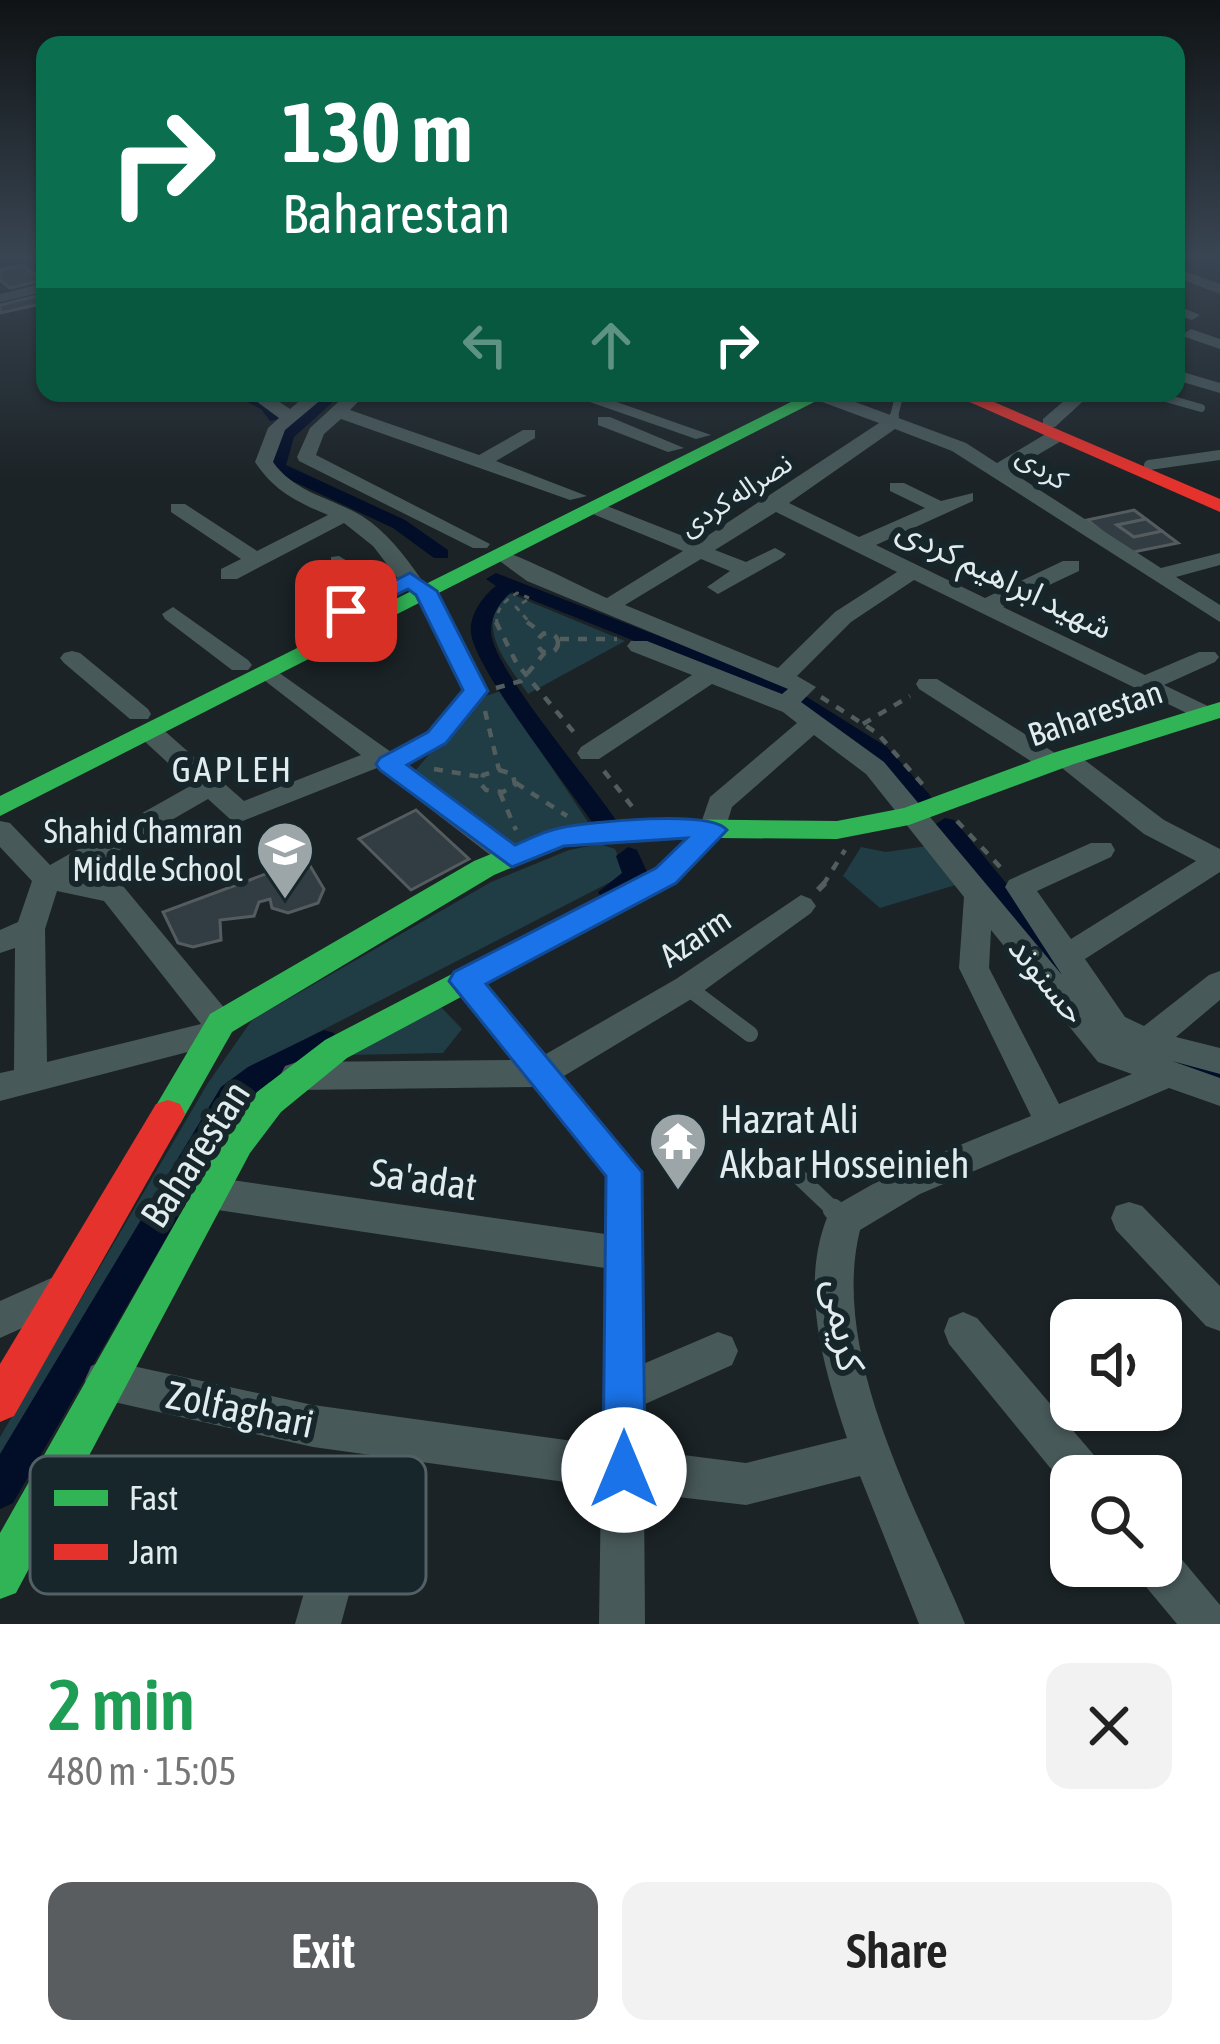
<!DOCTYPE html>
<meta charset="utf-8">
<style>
body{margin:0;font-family:"Asap Condensed","Noto Sans Arabic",sans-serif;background:#f2f2f2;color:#222;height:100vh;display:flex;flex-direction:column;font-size:45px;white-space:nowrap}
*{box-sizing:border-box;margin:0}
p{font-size:39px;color:#767676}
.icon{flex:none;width:66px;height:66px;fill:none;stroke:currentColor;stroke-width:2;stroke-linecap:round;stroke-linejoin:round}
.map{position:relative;height:1624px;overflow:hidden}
.details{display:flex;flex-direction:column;background:#fff;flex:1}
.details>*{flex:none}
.hud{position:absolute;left:36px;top:36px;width:1149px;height:366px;border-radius:24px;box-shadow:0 3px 9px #0004;background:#0b6e4f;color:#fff;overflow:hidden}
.controls{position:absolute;left:1050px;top:1299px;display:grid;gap:24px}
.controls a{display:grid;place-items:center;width:132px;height:132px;border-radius:24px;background:#fff;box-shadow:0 3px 9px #0004;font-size:60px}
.pin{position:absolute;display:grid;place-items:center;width:102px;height:102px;color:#fff;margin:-51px;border-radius:24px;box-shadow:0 6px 18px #0006}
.me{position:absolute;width:132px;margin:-66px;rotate:0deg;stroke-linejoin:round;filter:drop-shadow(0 0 9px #0008)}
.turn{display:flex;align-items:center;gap:42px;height:252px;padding:0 48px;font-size:54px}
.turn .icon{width:156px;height:156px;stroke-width:2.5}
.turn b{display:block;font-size:84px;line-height:102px}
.lanes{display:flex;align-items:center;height:114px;padding:0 48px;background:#0003;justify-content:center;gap:60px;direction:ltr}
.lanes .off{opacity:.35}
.round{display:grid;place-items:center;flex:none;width:126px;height:126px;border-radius:24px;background:#f2f2f2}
.head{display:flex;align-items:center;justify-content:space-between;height:204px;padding:0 48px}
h1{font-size:72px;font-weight:600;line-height:90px;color:#1e9e55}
.action{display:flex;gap:24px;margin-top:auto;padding:24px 48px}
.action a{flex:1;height:138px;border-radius:24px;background:#595d5f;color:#fff;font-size:48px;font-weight:600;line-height:138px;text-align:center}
.action a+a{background:#f2f2f2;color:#222}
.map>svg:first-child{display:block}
</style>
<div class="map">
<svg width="1220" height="1624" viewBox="0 0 1220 1624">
<rect width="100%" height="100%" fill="#1b2326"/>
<g fill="#203c44">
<path d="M506,592l119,49 -97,53c-23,-34 -53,-66 -22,-102z"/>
<path d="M501,691l87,131 -74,23 -99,-74 61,-72z"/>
<path d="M600,844l15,5 11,25 -346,178 -280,438v-53l208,-354 44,-63 239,-138 78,-32z"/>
<path d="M927,846l32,38 -79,24 -37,-32 18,-29 25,5z"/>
<path d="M441,1007l21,22 -19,24 -93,2z"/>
</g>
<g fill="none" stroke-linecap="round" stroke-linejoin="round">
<g fill="#020d28" fill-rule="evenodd">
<path d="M229,393c25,0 40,5 55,25l-14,3 -9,-12z"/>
<path d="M325,393h18l-49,44 -8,28 119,55 43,30v8h-14l-41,-30 -122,-57c-8,-36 30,-59 54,-78z"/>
<path d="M496,573l292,113 3,5 -3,5h-16l-260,-104c-12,9 -22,25 -21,41 4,39 101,150 127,190l-12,8 -9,-2c-25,-37 -122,-159 -126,-196 -2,-18 12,-37 25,-47l-10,-7z"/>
<path d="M802,694l85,53 42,47 4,6 -4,6h-16l-42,-49 -77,-51 -3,-5z"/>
<path d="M945,818l9,2 120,146 4,7 -4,7 -10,3 -10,-3 -118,-148 -3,-6z"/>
<path d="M628,847l9,3 12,26 -29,22h-18l-4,-6 24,-19 -6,-17z"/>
<path d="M324,1030l10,3 4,8 -4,8 -66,34 -25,22 -230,398 -13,6v-55l221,-367 27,-20z"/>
<path d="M1149,1042l71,22v24l-81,-26 -4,-8 4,-8z"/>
</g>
</g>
<g fill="#323d43" stroke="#555c5f" stroke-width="3">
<path d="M22,265l21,15 -33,8 -10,-8v-10z"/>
<path d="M45,294v9l-45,10v-8z"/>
<path d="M1134,510l12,9 -29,6 17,12 28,-6 16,12 -49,10 -42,-33z"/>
<path d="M1146,519l16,12 -28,6 -17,-12z"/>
<path d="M416,810l53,49 -58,31 -52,-51z"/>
<path d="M306,859l18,30 -6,14 -30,10 -16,-5 -2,-9 -11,3 -5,14 -34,4 1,20 -28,7 -15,-4 -15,-31z"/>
</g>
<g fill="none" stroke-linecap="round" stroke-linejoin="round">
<g stroke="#525d5e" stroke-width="3" stroke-dasharray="6 6" stroke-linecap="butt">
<path d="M527,600l-11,7 16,18"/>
<path d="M497,625c-2,-15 7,-24 20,-32l12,5"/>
</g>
<g stroke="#525d5e" stroke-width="4.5" stroke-dasharray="9 9" stroke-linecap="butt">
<path d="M496,622l21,42 60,72"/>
<path d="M527,622l18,13"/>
<circle cx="548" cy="643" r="10"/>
<path d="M560,639h57"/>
<path d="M496,688l25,-7 26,-31"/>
<path d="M821,697l56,36 48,54"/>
<path d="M485,711l14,59"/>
<path d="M863,724l47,-28"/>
<path d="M434,769l48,8"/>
<path d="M499,770l14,4 2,11 -12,7 -17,-2 -6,-7 3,-8z"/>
<path d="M604,771l30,38"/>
<path d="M516,783l51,33"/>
<path d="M500,793l16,37"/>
<path d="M957,821l46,49"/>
<path d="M823,885l22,-35"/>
</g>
<path stroke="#525d5e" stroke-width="6" stroke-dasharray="10 10" stroke-linecap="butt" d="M818,890l8,-8"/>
<g stroke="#48595a" stroke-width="8">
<path d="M0,298l45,-11"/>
<path d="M1148,393l53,15"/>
<path d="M893,420l7,-27"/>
</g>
<g stroke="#48595a" stroke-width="10">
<path d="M892,423l2,-6"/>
<path d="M1149,465l71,-10"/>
</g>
<g stroke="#48595a" stroke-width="16">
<path d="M687,987l63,47"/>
<path d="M795,1173l41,39"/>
</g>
<path stroke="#48595a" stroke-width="21" d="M833,1209l11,11"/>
<g fill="#48595a" fill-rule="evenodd">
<path d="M1176,268l44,16v10l-44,-17z"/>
<path d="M1176,305l24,10 -8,5 -16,-5z"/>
<path d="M1191,329l29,10v10l-35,-12 -2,-3z"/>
<path d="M1176,370l44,13v10l-44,-13z"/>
<path d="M245,393h21l24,16 19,-16h20l-44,37 -12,32c22,31 59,36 89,54 25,16 42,39 59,63l-3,5h-16l-29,-38 -29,-23 -107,56h-16v-10l20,-10 -70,-47v-8h14l72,47 71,-36c-31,-13 -54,-24 -73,-53l13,-34 11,-10z"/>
<path d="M348,393h19l-17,17 129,45 44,-25h12v8l-39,23 91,35 -17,4 -229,-81 -17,15 -8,21 174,89 -3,4h-14l-174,-87 -2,-4 13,-29z"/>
<path d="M564,393h27l120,42 -15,4z"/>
<path d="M813,393h18l135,50 31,20 52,-31h14v8l-53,31 151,97 59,-15v12l-44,12 44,28v17l-268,-171 -57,-22 -106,74 70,34 66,-29 -35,-17v-8h14l37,18 32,-8v8l-97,44 109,53 78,-37h16v10l-76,36 142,68 54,-23h16l4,5 -4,5 -51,23 50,24 3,5 -12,8 -291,-142 -63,42 -54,54 19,11 -15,15 83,60 178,213 -57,-88 4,-7 82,-37h20l4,7 -4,7 -74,34 34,48 125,-78 -52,-27 -82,-66 -19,1 -124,-80 -3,-5 3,-5h18l118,74 19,-1 90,68 56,29v23l-135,87 40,58 19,9 65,-51 11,-4v29l-44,37 44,11v26l-48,-13 48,17v28l-51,-18 -249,106 -60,36c-31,125 58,280 105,394h-46l-59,-148 -114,29 -102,-12 1,131h-46l2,-137 -288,-40 -208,-47 -14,-6 -6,-14 6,-14 14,-6 208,45 289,40 3,-177 -394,-59 -13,-5 -5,-11 5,-11 13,-5 394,57 1,-59 -72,-88 -237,3 -12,-4 -5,-10 5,-10 12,-4 215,-2 -62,-79 4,-8 11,-4 11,4 70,81 130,-75 125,-84 10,4 5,7 -5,7 -113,82 -134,81 78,95 1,193 75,-32 14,5 6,14 -6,14 -89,40 1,45 102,13 101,-25c-24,-73 -50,-156 -16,-230l63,-36 137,-56 -72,-148 5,-71 -98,-123 -52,-39 -82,72 -9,29h-20l-4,-7 11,-32 87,-74 -14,-11 -71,-28 -113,75h-18l-4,-6 4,-6 111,-72 -61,-24 -4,-5 4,-5h16l135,53 6,-5 -261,-108 -37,-27 4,-4c14,-2 91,39 113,48l76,-47 -95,-39v-8h14l96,38 181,-119 -65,-24zM776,512l121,60 -62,40 -57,56 -153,-63 76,-46 29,12 -23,16 11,7 64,-36 4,-4 -11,-6 -29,14 -31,-12zM991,930l107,132 34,12 -73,30 -70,-136z"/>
<path d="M978,393h20l-13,8 -6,-1z"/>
<path d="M1073,393h19l-37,34h-12v-8z"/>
<path d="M598,417h12l74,31 -16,4 -70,-27z"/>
<path d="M339,556l51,32v10h-16l-43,-31v-10z"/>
<path d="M426,584l11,7 51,100 -42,53 -39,21 115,85 4,7 -4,7h-20l-125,-96 -137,54 -10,-3 -22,-20 -132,76 47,11 108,130 5,9 -10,17 -226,59v-28l14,-3 1,-122 -15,5v-23l18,-8 14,-41 -32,-34v-26l10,2 40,42 142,-80 -51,-47 -4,-6 13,-8 9,2 85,75 117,-46 -101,-78 -4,-5 12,-7 123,87 37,-20 36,-42 -49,-99zM57,891l47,10 97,123 -154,38 -2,-133z"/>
<path d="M173,607l75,53 4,5 -4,5h-16l-67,-51 -3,-5z"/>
<path d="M72,651l8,2 68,56 3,5 -3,5h-18l-66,-56 -4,-5 4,-5z"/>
<path d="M1129,1202l13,4 78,80v45l-14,-5 -90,-96 -5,-12 5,-12z"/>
<path d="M58,1275l13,5 6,13 -6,13 -71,32v-37z"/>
<path d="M963,1312l14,6 122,143 6,15h-34l-2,15 -120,-147 -5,-13 5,-13z"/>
<path d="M349,1491l15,7 7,15 -30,111h-46l32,-111 7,-15z"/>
<path d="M1161,1545l13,5 46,55v19h-43l-35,-42 -6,-16h25z"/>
</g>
<g fill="#30b455" fill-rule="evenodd">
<path d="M809,393h23l-832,423v-20z"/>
<path d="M1220,702v16l-146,46 -165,61 -72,14 -117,-1 -44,44 -329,176 -66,54 -31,41 -234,440 -16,6v-66l226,-400 31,-41 68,-52 331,-172 32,-30 -124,8 -70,29 -262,157 -52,92 -12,4 -12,-4 -5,-10 59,-100 264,-153 76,-31 113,-11 174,2 67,-13 152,-56z"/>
</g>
<g fill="#e5322d" fill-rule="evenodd">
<path d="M949,393h24l247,106v13z"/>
<path d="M168,1100l12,4 5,10 -5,10 -166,292 -14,6v-58l156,-260z"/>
</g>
</g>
<linearGradient id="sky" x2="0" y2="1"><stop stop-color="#0f1315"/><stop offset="0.53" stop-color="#394552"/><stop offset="1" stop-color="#394552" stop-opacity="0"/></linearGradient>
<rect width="1220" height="482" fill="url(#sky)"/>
<path fill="#1a73e8" stroke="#114b97" stroke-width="3" d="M410,573l27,18 51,100 -42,52 -39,22 108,80c14,-6 29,-14 45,-17 29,-6 150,-19 167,2l-51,53 -190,101 156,188 3,298 -6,15 -15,6 -15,-6 -6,-15 3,-294 -157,-195 5,-9 202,-104 31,-30 -123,8 -52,21 -132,-97 -4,-6 4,-6 48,-26 35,-42 -47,-95 -8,-6 -54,27 -8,2 -11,-7z"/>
<defs>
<g id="school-pin" transform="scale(3)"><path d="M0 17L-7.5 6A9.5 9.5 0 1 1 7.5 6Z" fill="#9ca6a9" stroke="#16262b"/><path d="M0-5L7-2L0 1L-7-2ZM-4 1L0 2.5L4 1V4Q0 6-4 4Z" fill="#fff"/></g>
<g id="temple-pin" transform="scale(3)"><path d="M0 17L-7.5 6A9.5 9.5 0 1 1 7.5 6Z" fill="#9ca6a9" stroke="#16262b"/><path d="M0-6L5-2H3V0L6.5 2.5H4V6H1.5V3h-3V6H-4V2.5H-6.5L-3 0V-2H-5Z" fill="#fff"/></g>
</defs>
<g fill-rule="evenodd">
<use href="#school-pin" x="285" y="850"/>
<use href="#temple-pin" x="678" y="1141"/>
</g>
<g text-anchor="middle" stroke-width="12" stroke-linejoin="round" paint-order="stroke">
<g font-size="27" fill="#e2ecef" stroke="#16262b">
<text transform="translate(1042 468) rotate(33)" y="9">کردی</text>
<text transform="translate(736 495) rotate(-33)" y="9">نصراله کردی</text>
</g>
<g font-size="33" fill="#e2ecef" stroke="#16262b">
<text transform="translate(1005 578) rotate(26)" y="12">شهید ابراهیم کردی</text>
<text transform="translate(1095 713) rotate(-19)" y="12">Baharestan</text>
<text transform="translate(695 937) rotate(-34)" y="12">Azarm</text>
<text transform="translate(1048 980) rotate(51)" y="12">حسنوند</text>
</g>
<g font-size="33" fill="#e2ecef" stroke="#16262b" text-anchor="end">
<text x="243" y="843">Shahid Chamran<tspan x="243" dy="38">Middle School</tspan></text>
</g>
<g font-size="36" letter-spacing="3" fill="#e2ecef" stroke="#16262b">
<text x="233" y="782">GAPLEH</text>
</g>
<g font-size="39" fill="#e2ecef" stroke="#16262b" text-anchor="start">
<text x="720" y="1133">Hazrat Ali<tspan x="720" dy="45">Akbar Hosseinieh</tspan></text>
</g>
<g font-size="39" fill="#e2ecef" stroke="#16262b">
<text transform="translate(195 1154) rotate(-57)" y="14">Baharestan</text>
<text transform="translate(424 1179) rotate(8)" y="14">Sa'adat</text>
<text transform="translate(845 1325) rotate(81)" y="14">کریمی</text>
<text transform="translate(240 1409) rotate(12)" y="14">Zolfaghari</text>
</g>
</g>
<rect x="30" y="1456" width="396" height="138" rx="18" fill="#16262b" stroke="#536166" stroke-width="3"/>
<rect x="54" y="1490" width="54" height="16" fill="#30b455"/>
<rect x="54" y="1544" width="54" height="16" fill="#e5322d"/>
<g font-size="33" fill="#e2ecef">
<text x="129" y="1510">Fast</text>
<text x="129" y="1564">Jam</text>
</g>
</svg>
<div class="controls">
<a><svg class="icon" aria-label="sound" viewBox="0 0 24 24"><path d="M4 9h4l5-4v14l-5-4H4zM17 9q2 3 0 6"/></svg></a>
<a><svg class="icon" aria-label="search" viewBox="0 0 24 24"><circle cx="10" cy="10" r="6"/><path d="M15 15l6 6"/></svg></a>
</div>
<div class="pin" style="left:346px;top:611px;background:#d93025"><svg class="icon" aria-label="arrive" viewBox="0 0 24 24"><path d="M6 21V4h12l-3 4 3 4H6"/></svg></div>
<svg class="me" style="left:624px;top:1470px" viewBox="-20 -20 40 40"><circle r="19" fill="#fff"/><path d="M0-13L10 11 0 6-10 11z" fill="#1a73e8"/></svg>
<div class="hud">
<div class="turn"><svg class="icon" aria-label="right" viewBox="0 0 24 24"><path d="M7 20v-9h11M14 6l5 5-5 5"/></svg><div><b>130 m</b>Baharestan</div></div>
<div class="lanes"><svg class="icon off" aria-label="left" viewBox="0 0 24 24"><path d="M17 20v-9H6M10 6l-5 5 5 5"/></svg><svg class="icon off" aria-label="ahead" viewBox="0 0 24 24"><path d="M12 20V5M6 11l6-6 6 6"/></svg><svg class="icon" aria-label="right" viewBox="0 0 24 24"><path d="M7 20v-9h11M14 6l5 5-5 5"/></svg></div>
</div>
</div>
<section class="details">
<div class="head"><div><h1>2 min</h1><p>480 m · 15:05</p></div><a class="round"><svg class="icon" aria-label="close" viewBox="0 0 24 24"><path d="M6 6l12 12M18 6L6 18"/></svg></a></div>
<div class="action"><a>Exit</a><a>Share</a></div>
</section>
